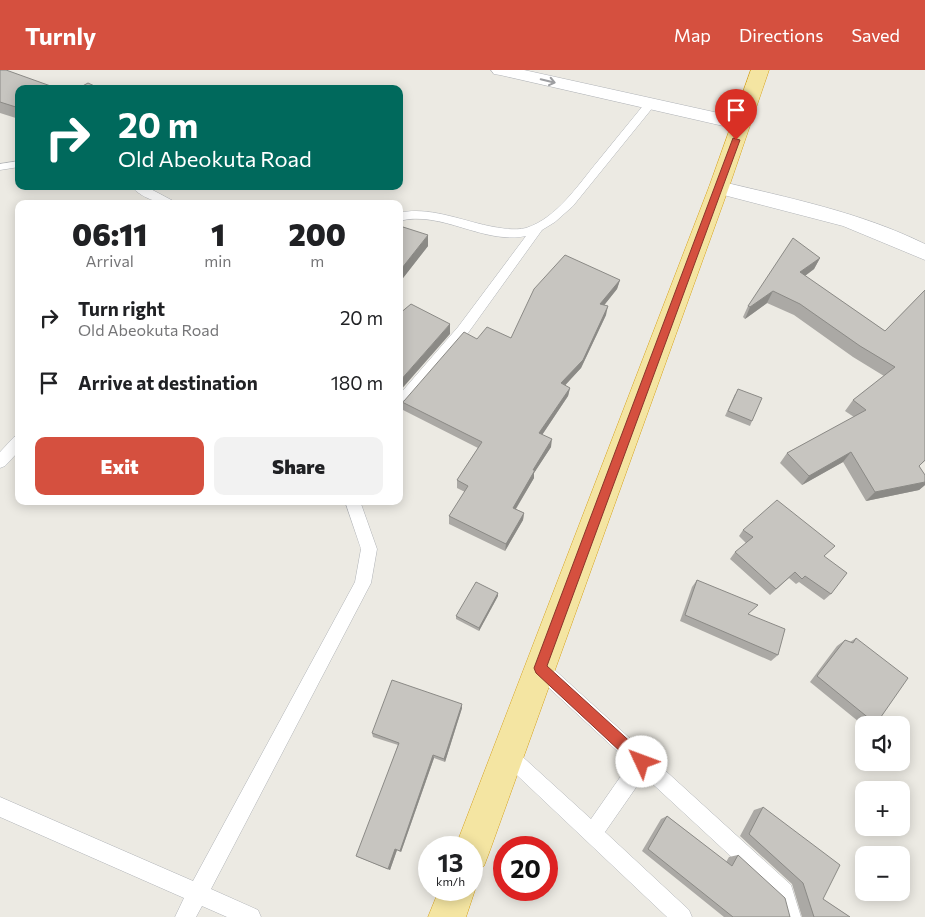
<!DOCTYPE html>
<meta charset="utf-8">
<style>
body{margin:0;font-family:Commissioner,sans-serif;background:#f2f2f2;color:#202124;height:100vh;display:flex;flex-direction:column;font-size:19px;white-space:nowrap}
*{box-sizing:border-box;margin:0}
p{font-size:16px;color:#757577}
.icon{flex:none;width:28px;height:28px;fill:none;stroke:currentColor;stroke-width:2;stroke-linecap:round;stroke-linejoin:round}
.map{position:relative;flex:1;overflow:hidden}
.side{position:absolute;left:15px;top:130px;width:388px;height:305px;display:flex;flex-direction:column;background:#fff;border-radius:10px;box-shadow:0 2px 12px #0003}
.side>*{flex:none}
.hud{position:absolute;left:15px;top:15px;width:388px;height:105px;border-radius:10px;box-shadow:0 2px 12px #0003;background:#00695c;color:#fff;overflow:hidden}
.buttons{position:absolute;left:855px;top:646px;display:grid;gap:10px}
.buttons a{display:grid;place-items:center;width:55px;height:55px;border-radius:10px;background:#fff;box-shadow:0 2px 12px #0003;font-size:25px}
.speed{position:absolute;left:418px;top:766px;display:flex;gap:10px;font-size:25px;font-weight:700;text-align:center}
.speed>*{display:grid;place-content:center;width:65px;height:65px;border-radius:50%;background:#fff;box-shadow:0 2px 12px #0003;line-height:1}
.speed small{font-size:12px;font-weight:400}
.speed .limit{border:8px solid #d22;background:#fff;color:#111}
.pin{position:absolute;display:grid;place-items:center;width:42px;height:42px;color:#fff;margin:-51px -21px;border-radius:50% 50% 50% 0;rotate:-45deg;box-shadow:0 0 5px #0007}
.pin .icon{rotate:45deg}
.me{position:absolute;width:55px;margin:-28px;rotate:313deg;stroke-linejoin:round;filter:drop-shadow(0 0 4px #0008)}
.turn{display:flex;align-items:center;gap:18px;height:105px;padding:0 20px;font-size:22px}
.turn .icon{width:65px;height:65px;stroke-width:2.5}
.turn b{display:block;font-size:35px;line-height:42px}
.eta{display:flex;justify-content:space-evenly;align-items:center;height:85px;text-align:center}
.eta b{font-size:30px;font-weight:800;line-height:35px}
.action{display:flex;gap:10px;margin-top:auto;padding:10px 20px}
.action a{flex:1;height:58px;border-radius:10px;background:#d5503f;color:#fff;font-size:20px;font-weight:800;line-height:58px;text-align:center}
.action a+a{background:#f2f2f2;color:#202124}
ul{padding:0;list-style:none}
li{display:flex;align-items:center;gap:15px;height:65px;padding:0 20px}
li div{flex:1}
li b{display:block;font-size:19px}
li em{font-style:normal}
header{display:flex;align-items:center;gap:30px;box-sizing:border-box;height:70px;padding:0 25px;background:#d5503f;color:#fff}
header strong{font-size:24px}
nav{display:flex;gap:28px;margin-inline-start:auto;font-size:18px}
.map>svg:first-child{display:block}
</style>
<header>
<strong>Turnly</strong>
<nav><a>Map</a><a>Directions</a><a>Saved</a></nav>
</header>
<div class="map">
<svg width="925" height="847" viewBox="0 0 925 847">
<rect width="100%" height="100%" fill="#eceae3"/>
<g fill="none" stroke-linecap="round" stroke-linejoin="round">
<g stroke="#b0b3b7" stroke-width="1">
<g id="service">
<path d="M650,31l5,3 -1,2 -81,100 -18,16 -13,8 -74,103 -64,75 -5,1v-14l59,-68 68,-91c-43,9 -84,-26 -127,-15v-8c29,-7 61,7 90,13 11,2 25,5 37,2 31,-10 52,-43 72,-67 16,-20 32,-39 48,-59z"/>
<path d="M19,91v6l-19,3v-6z"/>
<path d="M131,116h14l34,18c-17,0 -36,-4 -48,-18z"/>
<path d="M19,365v16l-14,15 -5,2v-16l14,-15z"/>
<path d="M345,431h15l17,48 -6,34 -160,306 47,21 3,7h-34l-25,-11 -6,11h-21l9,-19 -184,-81v-20l193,84 162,-299 6,-33z"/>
<path d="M540,590l6,2 245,223 10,32h-20l-5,-19 -132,-122 -39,56 84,78 3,7h-25l-165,-156 -3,-6 3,-6 6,-3 6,3 77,70 39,-56 -96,-89 -3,-6 3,-6z"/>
</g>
</g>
<g stroke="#b0b3b7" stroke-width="1">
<path id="minor" d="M719,111c70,17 141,31 206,63v16l-82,-34 -131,-34 -3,-5 3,-5z"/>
</g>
<g stroke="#b0b3b7" stroke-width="1">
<path id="tertiary" d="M491,0h33l217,48 7,2 2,4 -2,4 -7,2 -241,-55 -6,-1z"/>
</g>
<g stroke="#d6a119" stroke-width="1">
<g id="trunk">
<path d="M751,0h18l-40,117 -240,666 -5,13 -13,5v-23h-16l254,-661z"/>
<path d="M471,810l4,10 -9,27h-38l11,-27h32z"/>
</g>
</g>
<use href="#service" fill="#fff" fill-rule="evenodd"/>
<use href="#minor" fill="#fff" fill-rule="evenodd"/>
<use href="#tertiary" fill="#fff" fill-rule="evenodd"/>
<use href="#trunk" fill="#f4e5a2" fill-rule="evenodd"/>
</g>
<g fill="#aba9a5">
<path d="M0,0l19,19v30l-19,-6z"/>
<path d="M399,162l29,14 -25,32 -4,-1z"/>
<path d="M820,188l-6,11 -9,7 80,55 40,-41v171l-6,5 6,9v10l-6,5 -53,11 -23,-39 -41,23 -22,-22 7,-10 67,-36 -9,-6 8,-11 31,-24 -31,-19 -59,-42 -27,-12 -22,16 -2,-2 5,-11z"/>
<path d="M620,210l-3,9 -13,16 2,10 -25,53 -16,17 5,3 -2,8 -26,39 9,12 -17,26v5l-18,31 8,4 -1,7 -18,31 -56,-27v-8l16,-24 -8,-4v-8l21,-32 -75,-38 -1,-8 2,-1 73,-62 34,-1z"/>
<path d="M735,324l17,27 -2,5 -25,-10z"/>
<path d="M743,460l81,26 7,38 -7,6 -25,-18 -3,2 -7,-6 -19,17 -40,-36 5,-7 11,-9 -7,-7z"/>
<path d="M697,510l52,34 29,41 -7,6 -91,-40 12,-34z"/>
<path d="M498,526l-19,35 -23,-12v-3z"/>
<path d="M856,568l20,86 -2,1 -10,1 -54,-44 27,-36 8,-6 5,2z"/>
<path d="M462,638l-17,54 -11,-4 -33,94 -4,-2 -7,20 -32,-13 40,-112 -25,-8 -1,-4z"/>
<path d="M763,737l60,92 27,18h-48l-10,-33 -52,-48 14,-26z"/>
<path d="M667,746l59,46 3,-5 9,-2 52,62h-66l-82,-66 19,-32z"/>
</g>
<g fill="#8b8a86">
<path d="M428,165v11l-25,32 -1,-10z"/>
<path d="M820,188l-6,11 -20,15 6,-12z"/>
<path d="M620,210l-3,9 -19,24 2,-9z"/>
<path d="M773,221l-6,12 -22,16 5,-12z"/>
<path d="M608,236l-2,9 -25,53 -22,24 2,-9z"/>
<path d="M450,254v10l-51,58v-10z"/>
<path d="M570,318l-2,8 -30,45 1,-8z"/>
<path d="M552,369l-1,8 -17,26v5l-22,37 1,-7 20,-38z"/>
<path d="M851,382l-8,10 -41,23 7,-9z"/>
<path d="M925,412v3l-6,5 -53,11 9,-9z"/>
<path d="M524,443l-1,7 -18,31 1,-7z"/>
<path d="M498,523v3l-19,35v-3z"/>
<path d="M462,634v4l-17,54 -1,-3z"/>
<path d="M433,685l1,3 -33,94 -1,-1z"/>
<path d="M395,779l2,1 -7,20 -2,-1z"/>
</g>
<g fill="#c7c5c0" stroke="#8b8a86">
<path d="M0,0h6l53,19h-40v19l-19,-6z"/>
<path d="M88,13l13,6h-24z"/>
<path d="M403,157l25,8 -26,33 -3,-1v-35z"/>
<path d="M793,168l27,20 -20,14 85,59 40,-41v170l-6,6 6,9v7l-50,10 -24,-40 -42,24 -22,-23 79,-43 -13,-10 42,-33 -35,-21 -60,-42 -27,-13 -23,16 -2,-1z"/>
<path d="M565,185l55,25 -20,24 8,2 -25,54 -22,23 9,5 -31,45 13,6 -19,31h2l-22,38 11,5 -18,31 -57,-28 19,-30 -11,-6 25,-38 -80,-40 2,-1 60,-69 13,7 10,-12 24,11 23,-49z"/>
<path d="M411,234l39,20 -51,58v-68z"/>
<path d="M738,319l24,9 -10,23 -24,-10z"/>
<path d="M777,430l58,46 -11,10 23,17 -16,21 -26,-18 -3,3 -7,-7 -19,17 -41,-37 18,-15 -10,-7z"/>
<path d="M697,510l61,25 -10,9 37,15 -7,26 -93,-40z"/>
<path d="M476,512l22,11 -19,35 -23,-12z"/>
<path d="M856,568l52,40 -32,46 -59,-48 28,-36 8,3z"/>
<path d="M392,610l70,24 -18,55 -11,-4 -33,96 -5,-2 -7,20 -32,-13 43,-113 -27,-10z"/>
<path d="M763,737l77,58 -17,34 27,18h-36l-11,-34 -54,-49z"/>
<path d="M667,746l65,50 6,-11 47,43 5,19h-57l-85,-68z"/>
</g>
<defs><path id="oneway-shaft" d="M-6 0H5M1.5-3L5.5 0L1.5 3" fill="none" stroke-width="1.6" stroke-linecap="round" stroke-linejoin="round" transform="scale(1.25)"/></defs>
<use stroke="#9d9ea1" href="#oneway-shaft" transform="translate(548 11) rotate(13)"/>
<path fill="#d5503f" stroke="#8a3429" d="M733,68l7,2 -193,526 100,91 2,5 -2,5 -5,2 -5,-2 -101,-94 -2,-5z"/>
</svg>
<div class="buttons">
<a><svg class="icon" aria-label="sound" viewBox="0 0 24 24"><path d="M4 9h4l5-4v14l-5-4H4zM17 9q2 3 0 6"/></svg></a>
<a>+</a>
<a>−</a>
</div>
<div class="speed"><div>13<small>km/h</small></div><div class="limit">20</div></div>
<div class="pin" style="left:736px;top:70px;background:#d93025"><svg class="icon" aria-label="arrive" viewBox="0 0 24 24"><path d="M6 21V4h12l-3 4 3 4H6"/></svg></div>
<svg class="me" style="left:642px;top:692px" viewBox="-20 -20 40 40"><circle r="19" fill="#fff"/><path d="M0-13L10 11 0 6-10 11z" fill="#d5503f"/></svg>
<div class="hud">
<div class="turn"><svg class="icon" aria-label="right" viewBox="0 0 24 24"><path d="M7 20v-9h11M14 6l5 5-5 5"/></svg><div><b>20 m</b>Old Abeokuta Road</div></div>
</div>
<section class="side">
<div class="eta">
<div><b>06:11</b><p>Arrival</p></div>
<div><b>1</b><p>min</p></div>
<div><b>200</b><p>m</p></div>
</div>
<ul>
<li><svg class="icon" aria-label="right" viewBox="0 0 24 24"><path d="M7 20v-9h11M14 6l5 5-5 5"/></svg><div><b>Turn right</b><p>Old Abeokuta Road</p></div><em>20 m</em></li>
<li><svg class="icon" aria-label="arrive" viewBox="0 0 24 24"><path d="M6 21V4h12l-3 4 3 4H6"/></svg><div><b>Arrive at destination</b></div><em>180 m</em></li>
</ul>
<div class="action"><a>Exit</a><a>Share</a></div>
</section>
</div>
